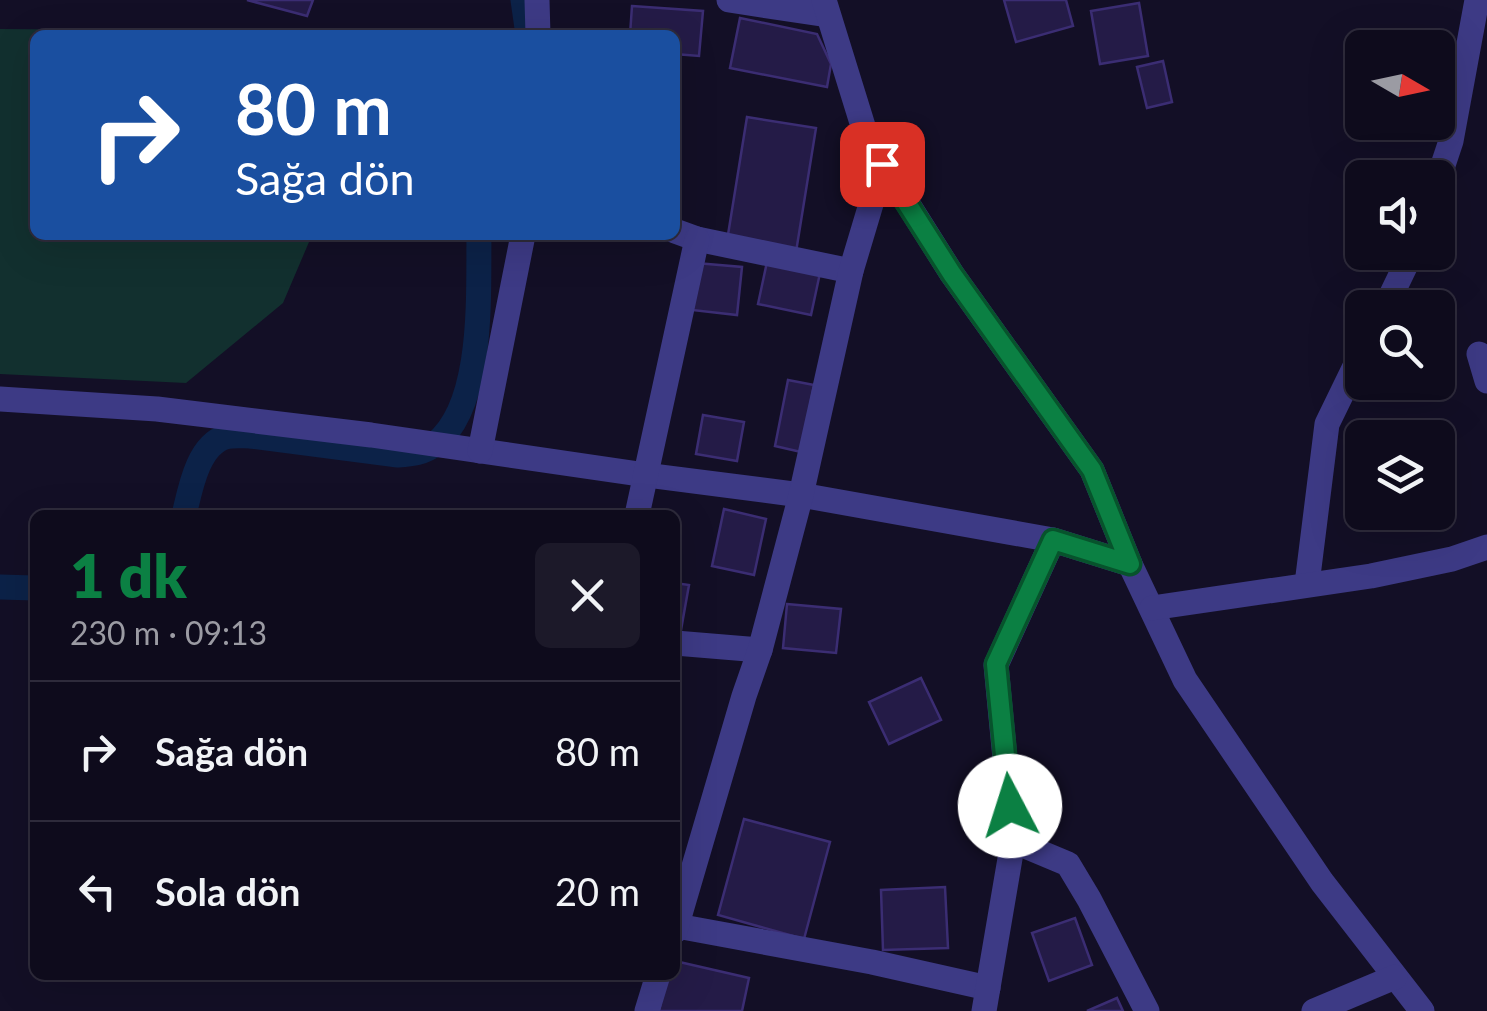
<!DOCTYPE html>
<html lang="tr">
<meta charset="utf-8">
<style>
body{margin:0;font-family:Lato,sans-serif;background:#1c1929;color:#f1f3f6;height:100vh;display:flex;flex-direction:column;font-size:38px;white-space:nowrap}
*{box-sizing:border-box;margin:0}
p{font-size:32px;color:#9b9ba3}
.icon{flex:none;width:55px;height:55px;fill:none;stroke:currentColor;stroke-width:2;stroke-linecap:round;stroke-linejoin:round}
.map{position:relative;flex:1;overflow:hidden}
.details{position:absolute;left:30px;top:510px;width:650px;height:470px;display:flex;flex-direction:column;background:#0e0b1c;border-radius:15px;box-shadow:0 10px 40px #0002,0 0 0 2px #2e2b3b}
.details>*{flex:none}
.banner{position:absolute;left:30px;top:30px;width:650px;height:210px;border-radius:15px;box-shadow:0 10px 40px #0002,0 0 0 2px #2e2b3b;background:#1a4fa0;color:#fff;overflow:hidden}
.needle{width:65px;rotate:99deg}
.buttons{position:absolute;left:1345px;top:30px;display:grid;gap:20px}
.buttons a{display:grid;place-items:center;width:110px;height:110px;border-radius:15px;background:#0e0b1c;box-shadow:0 10px 40px #0002,0 0 0 2px #2e2b3b;font-size:50px}
.pin{position:absolute;display:grid;place-items:center;width:85px;height:85px;color:#fff;margin:-42px;border-radius:20px;box-shadow:0 5px 15px #0006}
.me{position:absolute;width:110px;margin:-55px;rotate:355deg;stroke-linejoin:round;filter:drop-shadow(0 0 8px #0008)}
.turn{display:flex;align-items:center;gap:35px;height:210px;padding:0 40px;font-size:45px}
.turn .icon{width:130px;height:130px;stroke-width:2.5}
.turn b{display:block;font-size:70px;line-height:85px}
.round{display:grid;place-items:center;flex:none;width:105px;height:105px;border-radius:15px;background:#1c1929}
.head{display:flex;align-items:center;justify-content:space-between;height:170px;padding:0 40px}
h1{font-size:60px;font-weight:800;line-height:75px;color:#0b8043}
ul{padding:0;list-style:none}
li{display:flex;align-items:center;gap:30px;height:140px;padding:0 40px;border-top:2px solid #2e2b3b}
li div{flex:1}
li b{display:block;font-size:38px}
li em{font-style:normal}
.map>svg:first-child{display:block}
</style>
<div class="map">
<svg width="1487" height="1011" viewBox="0 0 1487 1011">
<rect width="100%" height="100%" fill="#130f26"/>
<path fill="#12302f" d="M0,29l233,2 5,4h-203v200h277l-29,68 -97,80 -186,-9z"/>
<g fill="none" stroke-linecap="round" stroke-linejoin="round">
<g stroke="#0c2248" stroke-width="25">
<path d="M523,0l5,35"/>
<path d="M184,515c6,-24 13,-69 41,-78 8,-2 17,-1 25,-1l148,19c13,-1 26,-2 37,-11 50,-39 43,-152 44,-209"/>
<path d="M0,587l35,1"/>
</g>
</g>
<g fill="#241b47" stroke="#3b2d73" stroke-width="2.5">
<path d="M247,0h66l-6,16z"/>
<path d="M1004,0h62l7,26 -57,16z"/>
<path d="M1139,3l9,53 -48,8 -9,-53z"/>
<path d="M632,6l71,5 -4,45 -24,-2v-19h-45z"/>
<path d="M740,18l77,16 14,30 -4,23 -97,-19z"/>
<path d="M1163,61l9,41 -25,6 -10,-41z"/>
<path d="M747,117l69,11 -20,124 -69,-11z"/>
<path d="M767,262l53,11 -9,42 -53,-11z"/>
<path d="M696,263l46,4 -5,48 -45,-5z"/>
<path d="M788,380l26,5 -13,67 -26,-6z"/>
<path d="M703,415l41,7 -7,39 -41,-7z"/>
<path d="M724,509l42,10 -12,56 -42,-9z"/>
<path d="M675,583l14,2 -8,45 -6,-1z"/>
<path d="M787,604l54,5 -5,44 -53,-5z"/>
<path d="M921,678l20,42 -52,24 -20,-42z"/>
<path d="M744,819l86,23 -26,97 -86,-24z"/>
<path d="M945,887l3,61 -65,2 -2,-60z"/>
<path d="M1075,918l17,47 -43,16 -17,-48z"/>
<path d="M675,961l74,17 -7,33h-83l8,-36h8z"/>
<path d="M1117,998l6,13h-36z"/>
</g>
<g fill="none" stroke-linecap="round" stroke-linejoin="round">
<g stroke="#3d3a85" stroke-width="25">
<path d="M537,0l1,35"/>
<path d="M729,0l99,15"/>
<path d="M824,0l43,139 85,135 140,196 38,94 55,116 137,202 100,129"/>
<path d="M1438,180l13,-39 26,-141"/>
<path d="M675,231l22,8 154,32"/>
<path d="M1385,308l27,-56"/>
<path d="M1479,354l8,27"/>
<path d="M0,399l157,10 214,26 275,40 155,20 252,45 77,24"/>
<path d="M480,451l43,-216"/>
<path d="M637,515l60,-276"/>
<path d="M1307,584l20,-160 35,-72"/>
<path d="M1152,608l219,-32 81,-17 35,-12"/>
<path d="M675,643l85,7"/>
<path d="M1013,841l55,23 21,35 58,112"/>
<path d="M677,926l195,36 116,26"/>
<path d="M675,931l69,-235 16,-46 41,-155 50,-224 32,-107"/>
<path d="M647,1011l11,-36"/>
<path d="M984,1011l29,-170 -17,-176 57,-125"/>
<path d="M1314,1011l81,-34"/>
</g>
</g>
<g fill="none" stroke-linecap="round" stroke-linejoin="round">
<g stroke="#07532c" stroke-width="25">
<path id="route" d="M882,164l70,110 140,196 38,94 -77,-24 -57,124 14,142"/>
</g>
<use href="#route" stroke="#0b8043" stroke-width="18"/>
</g>
</svg>
<div class="buttons">
<a><svg class="needle" viewBox="-14 -14 28 28"><path d="M0-13l5 13h-10z" fill="#e53935"/><path d="M0 13l5-13h-10z" fill="#9b9ba3"/></svg></a>
<a><svg class="icon" aria-label="sound" viewBox="0 0 24 24"><path d="M4 9h4l5-4v14l-5-4H4zM17 9q2 3 0 6"/></svg></a>
<a><svg class="icon" aria-label="search" viewBox="0 0 24 24"><circle cx="10" cy="10" r="6"/><path d="M15 15l6 6"/></svg></a>
<a><svg class="icon" aria-label="layers" viewBox="0 0 24 24"><path d="M12 4l9 5-9 5-9-5zM3 14l9 5 9-5"/></svg></a>
</div>
<div class="pin" style="left:882px;top:164px;background:#d93025"><svg class="icon" aria-label="arrive" viewBox="0 0 24 24"><path d="M6 21V4h12l-3 4 3 4H6"/></svg></div>
<svg class="me" style="left:1010px;top:806px" viewBox="-20 -20 40 40"><circle r="19" fill="#fff"/><path d="M0-13L10 11 0 6-10 11z" fill="#0b8043"/></svg>
<div class="banner">
<div class="turn"><svg class="icon" aria-label="right" viewBox="0 0 24 24"><path d="M7 20v-9h11M14 6l5 5-5 5"/></svg><div><b>80 m</b>Sağa dön</div></div>
</div>
<section class="details">
<div class="head"><div><h1>1 dk</h1><p>230 m · 09:13</p></div><a class="round"><svg class="icon" aria-label="close" viewBox="0 0 24 24"><path d="M6 6l12 12M18 6L6 18"/></svg></a></div>
<ul>
<li><svg class="icon" aria-label="right" viewBox="0 0 24 24"><path d="M7 20v-9h11M14 6l5 5-5 5"/></svg><div><b>Sağa dön</b></div><em>80 m</em></li>
<li><svg class="icon" aria-label="left" viewBox="0 0 24 24"><path d="M17 20v-9H6M10 6l-5 5 5 5"/></svg><div><b>Sola dön</b></div><em>20 m</em></li>
</ul>
</section>
</div>
